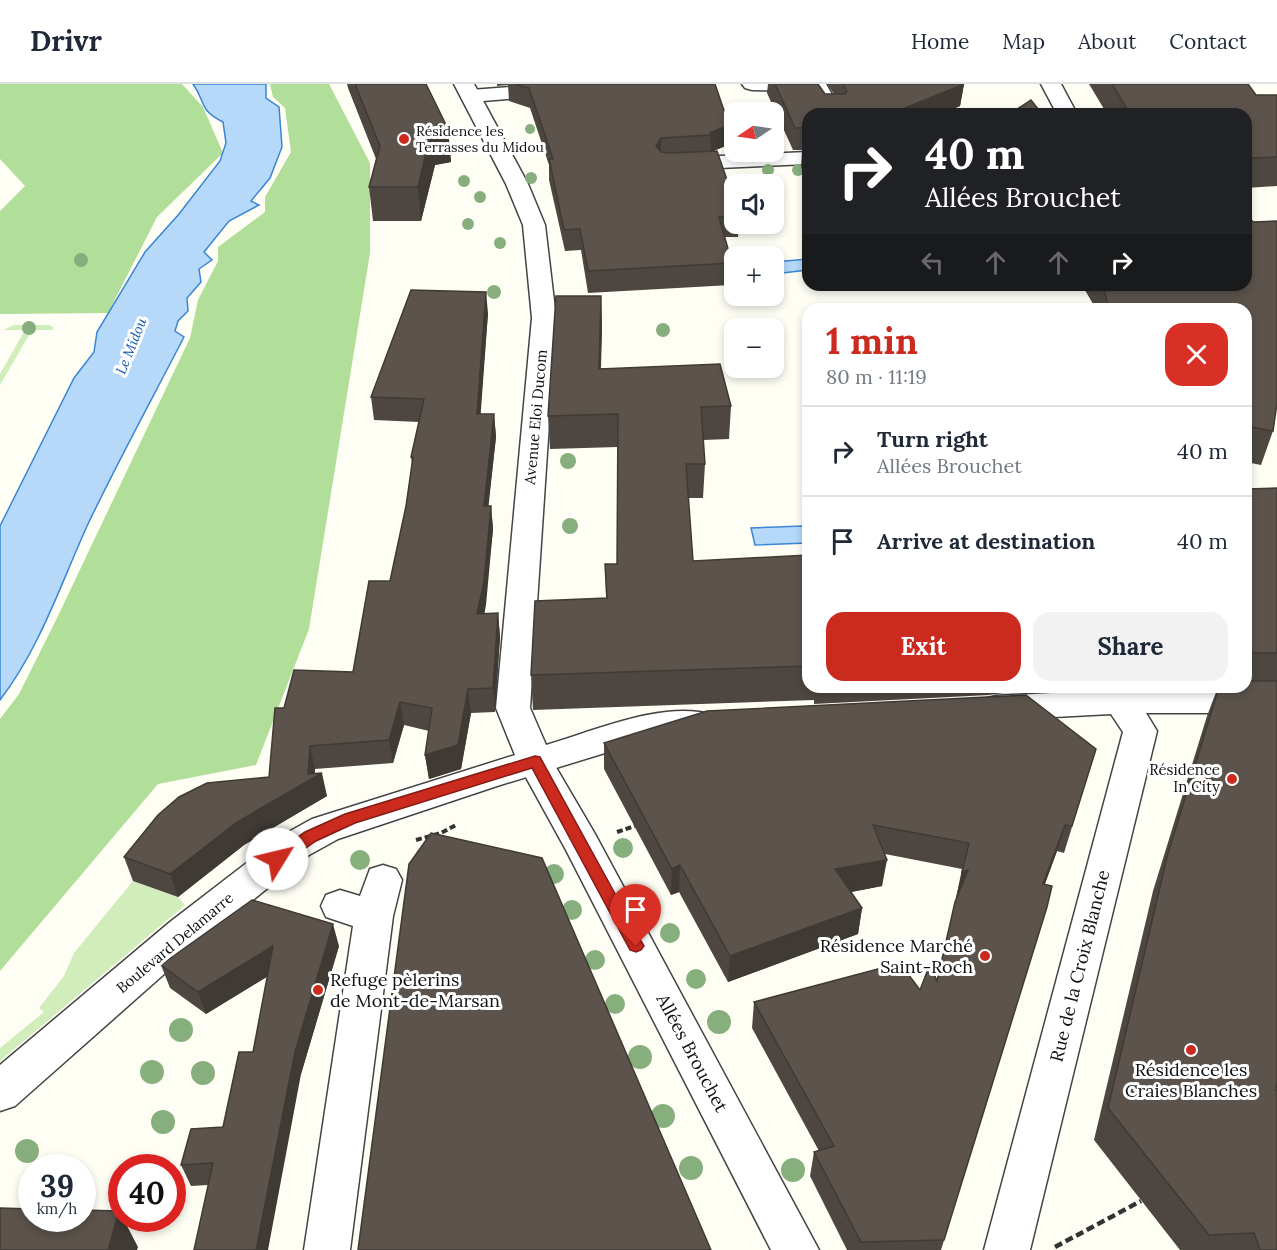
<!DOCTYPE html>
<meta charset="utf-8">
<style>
body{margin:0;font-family:Lora,serif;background:#f2f2f3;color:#1f2937;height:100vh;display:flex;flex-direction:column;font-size:22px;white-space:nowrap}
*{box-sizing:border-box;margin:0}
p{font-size:20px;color:#747a83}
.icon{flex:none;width:33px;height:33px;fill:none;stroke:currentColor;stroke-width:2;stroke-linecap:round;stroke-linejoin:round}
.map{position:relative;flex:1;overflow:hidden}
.panel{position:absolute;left:802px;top:219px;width:450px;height:390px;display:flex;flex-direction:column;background:#fff;border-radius:18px;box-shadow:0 3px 9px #0003}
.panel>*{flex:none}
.top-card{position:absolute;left:802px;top:24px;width:450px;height:183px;border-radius:18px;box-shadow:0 3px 9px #0003;background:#202124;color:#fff;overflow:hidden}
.needle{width:39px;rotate:257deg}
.controls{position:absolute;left:724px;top:18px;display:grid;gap:12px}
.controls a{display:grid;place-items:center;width:60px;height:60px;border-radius:12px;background:#fff;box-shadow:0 3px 9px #0003;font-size:30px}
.speed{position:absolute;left:18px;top:1070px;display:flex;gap:12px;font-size:30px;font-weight:700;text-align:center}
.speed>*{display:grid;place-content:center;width:78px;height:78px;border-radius:50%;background:#fff;box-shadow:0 3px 9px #0003;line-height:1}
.speed small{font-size:15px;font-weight:400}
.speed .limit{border:9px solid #d22;background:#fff;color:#111}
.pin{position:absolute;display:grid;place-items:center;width:51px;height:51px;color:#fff;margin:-62px -26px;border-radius:50% 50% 50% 0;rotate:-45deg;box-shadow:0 0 6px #0007}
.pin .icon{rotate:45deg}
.me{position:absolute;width:66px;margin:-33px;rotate:54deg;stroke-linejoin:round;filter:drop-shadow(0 0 4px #0008)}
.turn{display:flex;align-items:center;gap:21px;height:126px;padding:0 24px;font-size:27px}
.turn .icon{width:78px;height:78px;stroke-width:2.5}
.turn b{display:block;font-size:42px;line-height:51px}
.lanes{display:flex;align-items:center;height:57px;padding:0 24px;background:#0003;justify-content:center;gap:30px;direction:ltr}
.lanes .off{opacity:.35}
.round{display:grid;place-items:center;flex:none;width:63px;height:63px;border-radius:18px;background:#f2f2f3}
.summary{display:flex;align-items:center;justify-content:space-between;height:102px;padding:0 24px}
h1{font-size:36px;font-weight:800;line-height:45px;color:#cb2a1f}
.cta{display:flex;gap:12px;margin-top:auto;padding:12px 24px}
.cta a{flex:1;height:69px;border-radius:18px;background:#cb2a1f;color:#fff;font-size:24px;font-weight:800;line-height:69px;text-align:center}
.cta a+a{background:#f2f2f3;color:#1f2937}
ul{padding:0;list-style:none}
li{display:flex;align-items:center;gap:18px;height:90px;padding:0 24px;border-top:2px solid #e0e1e3}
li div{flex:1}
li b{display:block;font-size:22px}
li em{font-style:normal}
header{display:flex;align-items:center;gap:36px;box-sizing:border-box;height:84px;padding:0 30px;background:#fff;border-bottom:2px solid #e0e1e3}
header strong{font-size:28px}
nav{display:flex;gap:33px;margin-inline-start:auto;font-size:21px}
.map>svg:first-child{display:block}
</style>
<header>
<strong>Drivr</strong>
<nav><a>Home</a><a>Map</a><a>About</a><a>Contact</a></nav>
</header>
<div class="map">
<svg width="1277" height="1166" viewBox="0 0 1277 1166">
<rect width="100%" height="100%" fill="#fffef5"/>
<g fill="#d0edbb">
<path d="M14,241h35l4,2v3h-21l-32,55v-11l25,-44h-22z"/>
<path d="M133,797l45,16 7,8 -185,156v-13l44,-36 -5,-4 25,-32 10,-23z"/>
</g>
<g fill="#b1df99">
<path d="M0,0h182l21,23 20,46 -66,64 -49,96 -108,1v-103l25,-25 -25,-27z"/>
<path d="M270,0h59l41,79v90l-61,376 -53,136 -98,19 -158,187v-252l19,-25 38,-76 133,-280 8,-38 20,-39v-14l47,-35v-15l26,-45 -6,-44 -12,-11z"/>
</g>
<g fill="#b6d9fa" stroke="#3986d5" stroke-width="1.5">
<path d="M193,0h73v14l13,9 3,40 -12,31 -19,23 8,4 -30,16 -25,31 8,8 -13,9 2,13 -14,16 1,13 -10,10 -3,10 9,6c-32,62 -66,124 -96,187 -27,59 -48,124 -88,176v-174l74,-148 20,-26 3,-20 48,-80 34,-38 41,-53 6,-18 -3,-21c-25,-13 -16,-18 -30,-38z"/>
<path d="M808,175v11l-34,4v-12z"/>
<path d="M803,442l4,17 -52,2 -4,-17z"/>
</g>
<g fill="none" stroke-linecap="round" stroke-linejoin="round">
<g stroke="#444" stroke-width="3">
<g id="minor">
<path d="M546,0h82l-3,4 -7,2 -147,12 -7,-2 -3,-4 3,-4 7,-2z"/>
<path d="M742,0h84l17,30h-20l-13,-23 -58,-1 -7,-2z"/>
<path d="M808,68v12l-133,6 -8,-1 -3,-5 3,-5 8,-1z"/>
<path d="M535,664l12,4 48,82 224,416h-48l-205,-400 -49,-89 6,-9z"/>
<path d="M383,781l13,4 6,11 -9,36 -43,334h-46l49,-324 -27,-9 -5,-11 5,-11 14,-5 20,6 10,-27z"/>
</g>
</g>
<g stroke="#444" stroke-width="3">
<g id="tertiary">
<path d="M454,0h20l54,100 17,41 11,93 -26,390 16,37c48,-14 118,-45 167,-30l5,9 -5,9 -12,3 -47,2 -157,48 -159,53 -29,16 -111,89 -183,162 -15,5v-46l170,-143 113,-87 29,-16 203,-64 -19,-47 36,-390 -9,-93 -17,-41z"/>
<path d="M1041,0h20l16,30h-20z"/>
<path d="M1105,603l172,2v24h-131l11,18 -127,519h-46l139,-518 -12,-18 -115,6 -12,-3 -5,-9 5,-9 12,-3 109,-6z"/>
</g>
</g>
<g stroke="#333" stroke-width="4" stroke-dasharray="6 3" stroke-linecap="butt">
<path d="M617,748l21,-7"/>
<path d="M416,756l25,-7 15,-8"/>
</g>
<path stroke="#333" stroke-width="4.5" stroke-dasharray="8 4" stroke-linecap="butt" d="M1055,1163l86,-46"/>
<use href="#minor" fill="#fff" fill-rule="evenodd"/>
<use href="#tertiary" fill="#fff" fill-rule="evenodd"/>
</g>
<g fill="#87af7e">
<circle cx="530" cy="45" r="5"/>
<circle cx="768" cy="86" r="6"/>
<circle cx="798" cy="86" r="6"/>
<circle cx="531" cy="94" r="6"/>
<circle cx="464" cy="97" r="6"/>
<circle cx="480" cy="113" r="6"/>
<circle cx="468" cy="140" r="6"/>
<circle cx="500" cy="159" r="6"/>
<circle cx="81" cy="176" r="7"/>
<circle cx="494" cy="208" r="7"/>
<circle cx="29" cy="244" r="7"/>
<circle cx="663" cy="246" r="7"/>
<circle cx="568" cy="377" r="8"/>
<circle cx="570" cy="442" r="8"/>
<circle cx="623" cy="764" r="10"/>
<circle cx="360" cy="776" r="10"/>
<circle cx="554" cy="790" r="10"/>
<circle cx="572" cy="826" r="10"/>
<circle cx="670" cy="849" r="10"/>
<circle cx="595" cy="876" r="10"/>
<circle cx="696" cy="895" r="10"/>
<circle cx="615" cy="920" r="10"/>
<circle cx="719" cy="938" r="12"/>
<circle cx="181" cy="946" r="12"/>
<circle cx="640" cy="973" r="12"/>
<circle cx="152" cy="988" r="12"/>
<circle cx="203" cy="989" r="12"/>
<circle cx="663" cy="1032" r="12"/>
<circle cx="163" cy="1038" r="12"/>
<circle cx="27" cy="1067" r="12"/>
<circle cx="691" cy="1084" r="12"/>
<circle cx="793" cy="1086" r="12"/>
</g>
<g fill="#4e4741">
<path d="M347,0h79l22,45 3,33 -16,3 -14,56h-48l-4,-34 7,-28 -28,-71z"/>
<path d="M497,0h218l14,41 -1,20 -15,6 22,52v21h4l-1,13h-13l7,26 -1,22 -143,8 -7,-43 -16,1 -16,-71v-15l-19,-57 -21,-7 -1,-16 -11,1z"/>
<path d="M768,0h50l7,10h9l-7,-10h137l-4,22 -19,8h-133v70l-7,-17 1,-17h-9l-26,-57z"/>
<path d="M1089,0h159l8,11h21v91l-31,2v-74h-139z"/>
<path d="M1082,201h164l27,146 -12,34 -15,-3v-153h-150z"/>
<path d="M601,212l1,32 -1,41 130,37 -2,33 -26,1 2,24 -2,34h-15l5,63 115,-6v132h242l-62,8 -174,9v-4l-281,10 -2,-35 75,-77 -1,-34h12l1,-117 -68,2 -2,-33z"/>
<path d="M488,229l-8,101h14l2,23 -8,69h3l2,23 -9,85 14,-1 2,24 -5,75 -24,1 -10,56 -32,10 -4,-24 4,-24 -25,-6 -11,38 -78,6v4l12,23 -83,49 -66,52 -45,-16 -9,-24 145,-80 15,-69 69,-36 37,-91 16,-75 6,-42 -1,-7 8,-35 -45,-2 -3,-23z"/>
<path d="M1277,404v592l-1,10 1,160h-97l-86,-110 59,-249 54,-175 11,-29h-2h30v-198z"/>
<path d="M604,659l492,6 -32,104 -7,-2 -12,33 2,23 -106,343h-94l-37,-74 4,-24 5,-1 -67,-123 2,-26 166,-12 17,-10 20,-82h-1l6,-29 -77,-15 -3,32 -31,6 11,16 -4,26 -130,48 -49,-90 -8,3 -67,-126z"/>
<path d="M339,862l-38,128 -93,111 -17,1 -10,-21 42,-38 30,-75 15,-76 -62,38 -36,-26 -9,-23z"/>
</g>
<g fill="#403a35">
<path d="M964,0l-4,22 -19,8h-51z"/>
<path d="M729,41l-1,20 -17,7 -1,-19z"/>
<path d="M448,45l3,33 -16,3 -14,56 -3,-34 13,-56z"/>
<path d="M661,54v20l-5,-12z"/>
<path d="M486,208l2,21 -9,124 -2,-23z"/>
<path d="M601,212l1,32 -3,74v-33z"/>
<path d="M494,330l2,23 -10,92 -2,-23z"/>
<path d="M491,422l2,23 -7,76 -6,33 -3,-24z"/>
<path d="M498,529l2,24 -5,75 -2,-24z"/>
<path d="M468,605l3,24 -10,56 -32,10 -4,-24z"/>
<path d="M400,618l4,23 -11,38 -4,-23z"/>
<path d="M310,662l5,23v8l7,-4 5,23 -83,49 -66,52 -8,-23 67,-52 71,-48z"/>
<path d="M1065,741l-8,26 -22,59 8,-26z"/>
<path d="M887,776l-5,26 -51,10 4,-27z"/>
<path d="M680,781l-1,27 -8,3 1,-26z"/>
<path d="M968,786l-6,26 -6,2 6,-26z"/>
<path d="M862,824l-4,26 -130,48 2,-26z"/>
<path d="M333,840l6,22 -38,128 -33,176h-12l39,-198z"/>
<path d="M273,862l7,23 -74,45 -8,-22z"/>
<path d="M119,1127l3,5v2h1l15,29 -1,3h-29z"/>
</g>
<g fill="#5b534c" stroke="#403a35" stroke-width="1.5">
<path d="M355,0h71l22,45 -17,2 -13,56h-49l11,-41z"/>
<path d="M514,0h201l14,41 -19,8 1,2 -50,3 -5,8 5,6 8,1 48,-2 18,52v13l-16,1 13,46 -144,8 -8,-42 -16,1 -15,-71h4l-24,-71z"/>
<path d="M775,0h43l7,10h20l2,-3 -4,-7h121l-74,30h-82v14h-13z"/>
<path d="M1112,0h136l8,11h21v62l-31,1v-44h-116z"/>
<path d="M1031,16l11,14h-28l-1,-2z"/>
<path d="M1246,129l7,9 24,-1v182l-4,28 -27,-5v-117h-137l-5,-18 8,-1 -4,-5h138z"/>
<path d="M411,206l75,2 -9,122h17l-10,92h7l-7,76 -7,32 21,-1 -5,75 -25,1 -10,56 -33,10 7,-47 -32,-6 -11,38 -79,6 -2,28 14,-1 -85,49 -67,52 -46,-17 34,-42 21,-18 28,-14 62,-6 6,-69h9l10,-38 59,2 16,-91h21l16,-75 7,-49h-2l13,-58 -53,-2z"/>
<path d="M556,212h45l-2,73 121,-5 11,42 -30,1 4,57h-19l7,97 115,-6v111l-277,9 4,-74 72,-3 -2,-34h12l1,-150 -70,2z"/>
<path d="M1277,404v165h-31v-164z"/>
<path d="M1246,597h31v399l-1,10h1v160h-17l-6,-17 -45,2 -101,-127 59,-251 52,-170h27z"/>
<path d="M1026,611l70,54 -24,77 -7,-1 -22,59 9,2 -5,21 -103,333 -83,2 -47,-90 20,-6 -80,-144 146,-39 20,27 10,-26 7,17 18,-79 13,-32 -6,2 7,-29 -96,-18 14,35 -52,9 27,39 -132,48 -50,-91 -8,4 -68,-126 103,-32z"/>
<path d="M431,749l111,25 169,392h-353l51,-386z"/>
<path d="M252,816l81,24 -38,128 -39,198h-62l19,-87 -32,2 10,-36 32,-2 16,-75h14l20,-106 -75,46 -37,-27z"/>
<path d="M0,1124l32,1v9h50v-8l37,1 -11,39h-108z"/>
</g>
<path fill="#cb2a1f" stroke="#841b14" stroke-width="1.5" d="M535,672l5,1 101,184 3,5 -3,4 -5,2 -6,-2 -98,-182 -177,55 -39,18 -33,23h-11l-2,-5 2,-4 33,-23 40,-18z"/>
<g fill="#cb2a1f" stroke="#fff" stroke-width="2">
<circle cx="404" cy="55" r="6"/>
<circle cx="1232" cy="695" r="6"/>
<circle cx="985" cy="872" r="6"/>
<circle cx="318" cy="906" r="6"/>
<circle cx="1191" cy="966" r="6"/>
</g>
<g text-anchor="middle" stroke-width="6" stroke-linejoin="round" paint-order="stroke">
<g font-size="14" fill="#111" stroke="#fff" text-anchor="start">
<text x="416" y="52">Résidence les<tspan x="416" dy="16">Terrasses du Midou</tspan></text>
</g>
<g font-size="14" font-style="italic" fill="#1158ac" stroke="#fff">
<text transform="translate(131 262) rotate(-68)" y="5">Le Midou</text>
</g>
<g font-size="15" fill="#111" stroke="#fff">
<text transform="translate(536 333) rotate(-85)" y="5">Avenue Eloi Ducom</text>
<text transform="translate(175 859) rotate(-40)" y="5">Boulevard Delamarre</text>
</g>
<g font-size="15" fill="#111" stroke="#fff" text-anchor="end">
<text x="1220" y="691">Résidence<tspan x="1220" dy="17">In City</tspan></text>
</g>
<g font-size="18" fill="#111" stroke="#fff" text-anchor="end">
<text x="973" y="868">Résidence Marché<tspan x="973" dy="21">Saint-Roch</tspan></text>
<text x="330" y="902" text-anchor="start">Refuge pèlerins<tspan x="330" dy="21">de Mont-de-Marsan</tspan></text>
<text x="1191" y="992" text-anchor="middle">Résidence les<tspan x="1191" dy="21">Craies Blanches</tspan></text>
</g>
<g font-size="18" fill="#111" stroke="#fff">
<text transform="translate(1080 882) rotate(-76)" y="6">Rue de la Croix Blanche</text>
<text transform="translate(692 969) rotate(62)" y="6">Allées Brouchet</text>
</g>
</g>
</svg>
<div class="controls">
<a><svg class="needle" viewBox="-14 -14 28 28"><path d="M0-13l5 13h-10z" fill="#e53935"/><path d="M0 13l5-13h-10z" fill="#747a83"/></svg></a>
<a><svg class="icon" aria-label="sound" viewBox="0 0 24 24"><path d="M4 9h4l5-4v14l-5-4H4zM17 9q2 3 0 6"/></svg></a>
<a>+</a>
<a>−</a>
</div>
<div class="speed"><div>39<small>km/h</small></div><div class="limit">40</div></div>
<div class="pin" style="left:636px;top:862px;background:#d93025"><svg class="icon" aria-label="arrive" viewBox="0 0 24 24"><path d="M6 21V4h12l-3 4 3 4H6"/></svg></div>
<svg class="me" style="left:277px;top:775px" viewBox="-20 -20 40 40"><circle r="19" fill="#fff"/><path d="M0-13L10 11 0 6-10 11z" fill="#cb2a1f"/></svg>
<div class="top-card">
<div class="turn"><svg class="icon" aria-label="right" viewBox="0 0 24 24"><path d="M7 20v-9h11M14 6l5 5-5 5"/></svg><div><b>40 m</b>Allées Brouchet</div></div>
<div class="lanes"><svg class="icon off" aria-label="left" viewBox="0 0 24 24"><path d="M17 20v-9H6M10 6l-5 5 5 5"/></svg><svg class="icon off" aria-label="ahead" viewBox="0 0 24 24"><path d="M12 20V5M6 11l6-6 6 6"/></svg><svg class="icon off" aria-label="ahead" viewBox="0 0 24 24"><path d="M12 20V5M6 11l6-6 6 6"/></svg><svg class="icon" aria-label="right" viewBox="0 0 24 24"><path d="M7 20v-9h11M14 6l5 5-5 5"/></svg></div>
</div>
<section class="panel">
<div class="summary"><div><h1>1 min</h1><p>80 m · 11:19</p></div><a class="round" style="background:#d93025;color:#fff"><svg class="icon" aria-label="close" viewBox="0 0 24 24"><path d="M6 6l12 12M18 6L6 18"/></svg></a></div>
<ul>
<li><svg class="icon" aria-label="right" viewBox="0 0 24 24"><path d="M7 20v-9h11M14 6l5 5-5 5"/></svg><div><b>Turn right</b><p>Allées Brouchet</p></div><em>40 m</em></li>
<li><svg class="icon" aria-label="arrive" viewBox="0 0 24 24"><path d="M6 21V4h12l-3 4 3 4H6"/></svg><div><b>Arrive at destination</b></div><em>40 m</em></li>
</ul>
<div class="cta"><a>Exit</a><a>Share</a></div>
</section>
</div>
